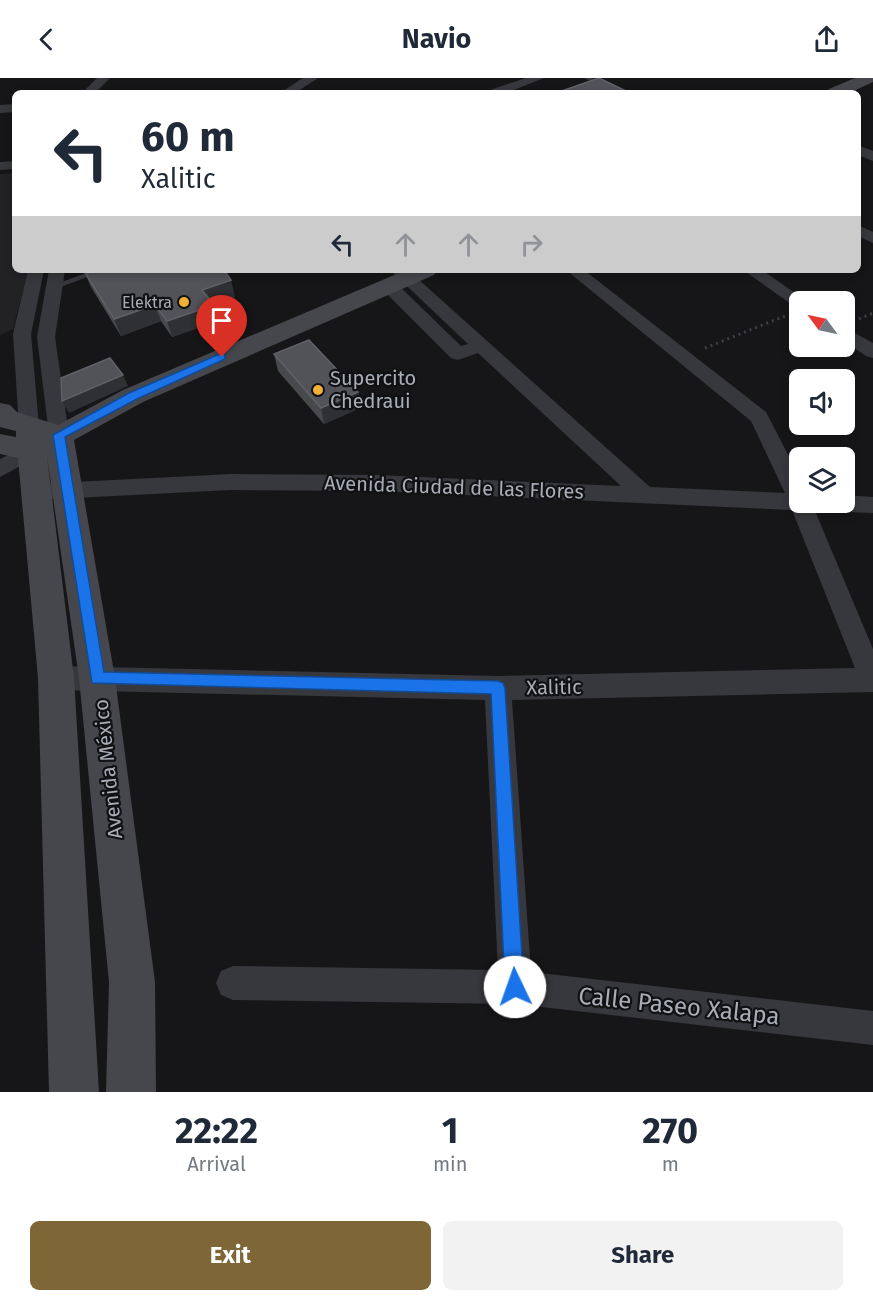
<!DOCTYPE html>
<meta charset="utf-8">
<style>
body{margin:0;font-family:"Fira Sans",sans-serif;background:#f2f2f3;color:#1f2937;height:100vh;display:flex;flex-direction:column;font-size:22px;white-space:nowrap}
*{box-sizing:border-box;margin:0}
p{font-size:20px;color:#747a83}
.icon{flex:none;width:33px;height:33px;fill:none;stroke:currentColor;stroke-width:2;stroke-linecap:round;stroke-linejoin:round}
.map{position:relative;height:1014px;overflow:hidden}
.panel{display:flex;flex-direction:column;background:#fff;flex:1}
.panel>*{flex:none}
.hud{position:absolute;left:12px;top:12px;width:849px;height:183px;border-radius:9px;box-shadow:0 3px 9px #0003;background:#fff;color:#1f2937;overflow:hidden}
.needle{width:39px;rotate:303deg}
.fabs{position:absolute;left:789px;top:213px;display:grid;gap:12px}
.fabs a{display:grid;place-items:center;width:66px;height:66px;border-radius:9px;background:#fff;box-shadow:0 3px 9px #0003;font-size:30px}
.pin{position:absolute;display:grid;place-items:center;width:51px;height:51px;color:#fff;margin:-62px -26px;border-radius:50% 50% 50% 0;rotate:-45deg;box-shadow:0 0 6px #0007}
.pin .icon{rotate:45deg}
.me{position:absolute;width:66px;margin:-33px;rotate:357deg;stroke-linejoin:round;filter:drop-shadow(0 0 4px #0008)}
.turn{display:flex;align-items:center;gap:21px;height:126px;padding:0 30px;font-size:27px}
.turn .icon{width:78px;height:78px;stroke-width:2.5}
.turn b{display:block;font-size:42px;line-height:51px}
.lanes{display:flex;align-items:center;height:57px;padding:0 30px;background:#0003;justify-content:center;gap:30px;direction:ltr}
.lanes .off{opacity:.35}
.eta{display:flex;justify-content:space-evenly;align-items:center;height:102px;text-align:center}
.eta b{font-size:36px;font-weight:700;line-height:42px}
.button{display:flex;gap:12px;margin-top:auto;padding:12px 30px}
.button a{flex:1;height:69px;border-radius:9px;background:#7e6636;color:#fff;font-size:24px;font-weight:700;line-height:69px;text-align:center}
.button a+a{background:#f2f2f3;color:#1f2937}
header{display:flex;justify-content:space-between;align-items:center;height:78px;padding:0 30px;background:#fff;font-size:27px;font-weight:700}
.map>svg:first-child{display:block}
</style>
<header><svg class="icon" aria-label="back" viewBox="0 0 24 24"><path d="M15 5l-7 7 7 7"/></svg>Navio<svg class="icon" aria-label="share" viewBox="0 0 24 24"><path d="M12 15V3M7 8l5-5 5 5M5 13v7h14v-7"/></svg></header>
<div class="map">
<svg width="873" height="1014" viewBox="0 0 873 1014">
<rect width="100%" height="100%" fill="#161618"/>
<path fill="#222225" d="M15,95v97h13l-15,59 -13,6v-161z"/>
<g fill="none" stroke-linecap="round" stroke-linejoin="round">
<g stroke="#3d3f44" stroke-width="3" stroke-dasharray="2 4" stroke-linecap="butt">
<path d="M859,241l14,-6"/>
<path d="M705,270l80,-32"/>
</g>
<g fill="#37383d" fill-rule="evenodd">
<path d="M584,0h8l30,15h-8z"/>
<path d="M94,192h12l-48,18 -7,-2z"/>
</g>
<g fill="#37383d" fill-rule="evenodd">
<path d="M97,0h13l-15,15h-13z"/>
<path d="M303,0h15l-23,15h-15z"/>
<path d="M526,0h18l-38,15h-18l2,-3z"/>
<path d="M15,26v8l-15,1v-8z"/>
<path d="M858,67l15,6v10l-15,-6z"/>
<path d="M15,83v8l-15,1v-8z"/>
<path d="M858,147l15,7v11l-15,-7z"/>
<path d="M28,192h16l-13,64 8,92 -3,5 -7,2 -7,-2 -3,-5 -6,-92z"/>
<path d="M49,192h16l-10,67 14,98 -3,5 -7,2 -7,-2 -3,-5 -12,-98z"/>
<path d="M390,192h18l242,217 135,6 -34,-72 -185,-151h18l182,142 34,66v24h44v-7l29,2v16l-58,-2 58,138v43l-361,8 19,272 342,39v34l-358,-41 -282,-4 -12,-5 -5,-12 5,-12 12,-5 265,4 -13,-270 -429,-10 -9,-4 -4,-8 4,-8 9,-4 442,10 357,-8 -63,-158 -415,-19 -146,-1 -196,10 -8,-2 -3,-6 3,-6 8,-2 196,-10 146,1 244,11 -143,-133 -20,7 -7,-2 -68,-68 -3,-4 3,-4h12l66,64 7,-2z"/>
<path d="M743,192h19l46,32h-8v5l-6,-1z"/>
<path d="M844,249l29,16v15l-7,-2 -22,-15z"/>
<path d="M32,366l7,2 3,5 -3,5 -39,21v-18z"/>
</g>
<g fill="#45474d" fill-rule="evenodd">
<path d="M855,0h18v4l-24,11h-23l3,-4z"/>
<path d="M406,192h31l-3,5 -291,127 -69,38 41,238 40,304 1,110h-50l3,-110 -30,-304 -32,-222 27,222 25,414h-50l-11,-414 -20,-220 -18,-4v-20l16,3v-6l-16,-4v-24l10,2 7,7 41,13 65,-35z"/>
</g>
</g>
<g fill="#47494d">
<path d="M84,193l151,26 -21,7 4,17 -46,16 -11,-16 -40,15 -30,-49z"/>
<path d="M274,276l84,38 2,16 -36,16 -46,-53z"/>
</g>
<g fill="#2f3033">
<path d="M231,202l4,17 -28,10 -5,-17z"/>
<path d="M155,227l6,16 -40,15 -7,-17z"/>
<path d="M214,227l4,16 -46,16 -5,-16z"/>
<path d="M123,297l5,11 -59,27 -7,-12z"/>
<path d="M358,314l2,16 -36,16 -3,-16z"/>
</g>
<g fill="#525359" stroke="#5f6168" stroke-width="1.5">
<path d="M599,0l31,15h-74z"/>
<path d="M86,192h138l7,10 -29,10 12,15 -47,16 -12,-16 -41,14 -30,-48z"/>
<path d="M309,262l49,52 -37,16 -47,-54z"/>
<path d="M110,280l13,17 -61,26 -1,-23z"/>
</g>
<path fill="#1a73e8" stroke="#114b97" stroke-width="1.5" d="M222,275l3,1v5l-88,40 -72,38 39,235 394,9 5,2 2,5 19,299 -2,7 -7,2 -7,-2 -3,-7 -14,-293 -399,-11 -39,-248 76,-42z"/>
<g fill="#f2b134" stroke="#111113" stroke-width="2">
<circle cx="184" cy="224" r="6"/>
<circle cx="318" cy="312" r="6"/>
</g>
<g text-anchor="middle" stroke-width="4.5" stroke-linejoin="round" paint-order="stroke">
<g font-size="16" fill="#a8adb8" stroke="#111113" text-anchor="end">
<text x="172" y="230">Elektra</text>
</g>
<g font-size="20" fill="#a8adb8" stroke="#111113" text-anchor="start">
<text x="330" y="307">Supercito<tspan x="330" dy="23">Chedraui</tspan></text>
</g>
<g font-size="20" fill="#a8adb8" stroke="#111113">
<text transform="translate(454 409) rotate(2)" y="7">Avenida Ciudad de las Flores</text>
<text transform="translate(554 609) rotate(-1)" y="7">Xalitic</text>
<text transform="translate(108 691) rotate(-96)" y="7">Avenida México</text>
</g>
<g font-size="24" fill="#a8adb8" stroke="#111113">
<text transform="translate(679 928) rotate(6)" y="8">Calle Paseo Xalapa</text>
</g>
</g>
</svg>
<div class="fabs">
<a><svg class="needle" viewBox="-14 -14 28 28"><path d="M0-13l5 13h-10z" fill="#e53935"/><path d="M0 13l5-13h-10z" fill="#747a83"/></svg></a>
<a><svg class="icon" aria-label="sound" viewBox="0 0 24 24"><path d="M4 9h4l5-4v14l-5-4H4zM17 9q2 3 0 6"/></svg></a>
<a><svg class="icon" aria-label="layers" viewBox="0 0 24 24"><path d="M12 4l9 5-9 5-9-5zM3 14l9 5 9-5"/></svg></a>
</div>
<div class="pin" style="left:222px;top:279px;background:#d93025"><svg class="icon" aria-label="arrive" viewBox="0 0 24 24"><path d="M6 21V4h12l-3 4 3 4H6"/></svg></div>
<svg class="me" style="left:515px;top:909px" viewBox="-20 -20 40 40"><circle r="19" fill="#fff"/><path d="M0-13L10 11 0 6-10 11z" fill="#1a73e8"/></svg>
<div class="hud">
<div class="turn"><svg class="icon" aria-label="left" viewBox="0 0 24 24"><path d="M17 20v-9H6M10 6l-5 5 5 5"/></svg><div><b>60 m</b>Xalitic</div></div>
<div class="lanes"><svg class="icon" aria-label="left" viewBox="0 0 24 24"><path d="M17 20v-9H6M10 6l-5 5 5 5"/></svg><svg class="icon off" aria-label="ahead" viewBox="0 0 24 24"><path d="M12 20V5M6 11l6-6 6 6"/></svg><svg class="icon off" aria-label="ahead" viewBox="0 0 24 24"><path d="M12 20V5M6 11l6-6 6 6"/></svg><svg class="icon off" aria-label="right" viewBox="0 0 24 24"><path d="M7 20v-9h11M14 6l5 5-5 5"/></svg></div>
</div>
</div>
<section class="panel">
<div class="eta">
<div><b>22:22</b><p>Arrival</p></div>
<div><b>1</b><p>min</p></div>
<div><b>270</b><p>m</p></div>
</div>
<div class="button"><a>Exit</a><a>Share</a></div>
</section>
